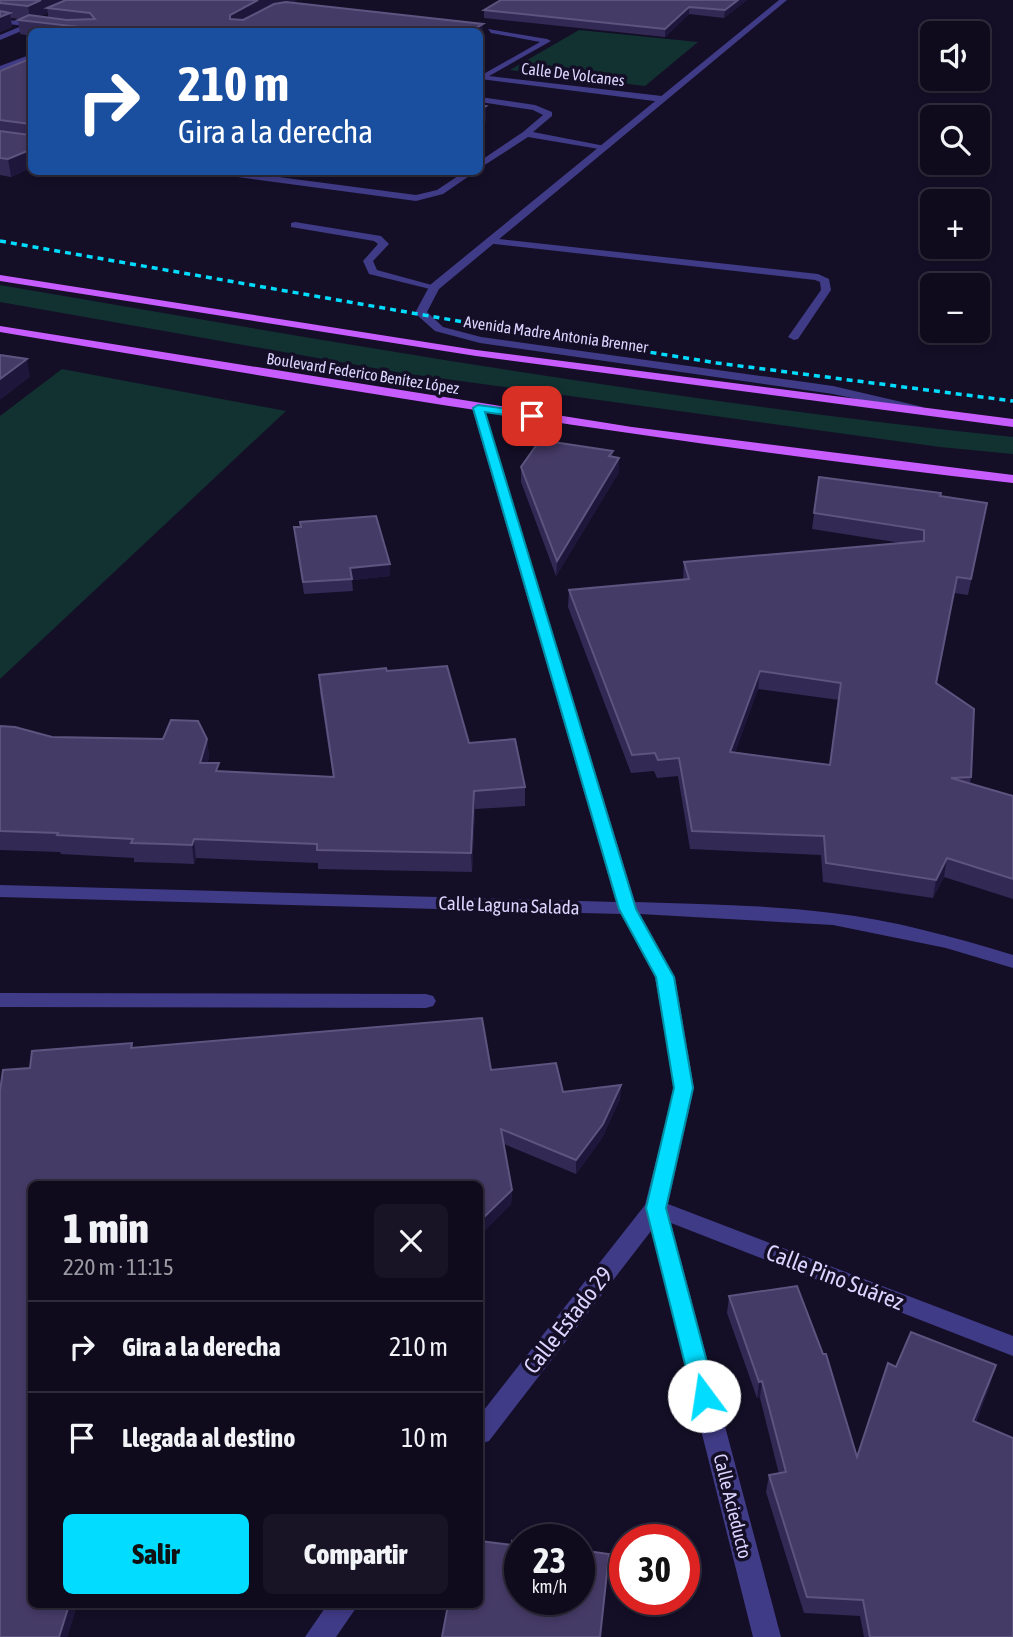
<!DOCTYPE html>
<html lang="es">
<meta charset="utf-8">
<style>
body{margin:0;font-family:"Asap Condensed",sans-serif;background:#181426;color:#f1f3f6;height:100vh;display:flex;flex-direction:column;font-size:26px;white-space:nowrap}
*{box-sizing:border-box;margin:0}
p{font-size:23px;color:#9b9ba4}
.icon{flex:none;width:38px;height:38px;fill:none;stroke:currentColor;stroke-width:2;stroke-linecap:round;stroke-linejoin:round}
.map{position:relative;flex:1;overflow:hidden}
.side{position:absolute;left:28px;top:1181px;width:455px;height:427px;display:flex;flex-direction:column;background:#0f0b1d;border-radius:10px;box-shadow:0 4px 10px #0003,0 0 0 2px #2f2b3b}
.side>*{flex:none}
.top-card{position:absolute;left:28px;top:28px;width:455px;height:147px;border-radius:10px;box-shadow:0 4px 10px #0003,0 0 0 2px #2f2b3b;background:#1a4fa0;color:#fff;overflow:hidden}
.fabs{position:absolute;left:920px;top:21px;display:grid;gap:14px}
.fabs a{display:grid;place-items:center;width:70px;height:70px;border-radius:10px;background:#0f0b1d;box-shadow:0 4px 10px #0003,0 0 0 2px #2f2b3b;font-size:35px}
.speed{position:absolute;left:504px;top:1524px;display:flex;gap:14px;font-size:35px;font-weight:700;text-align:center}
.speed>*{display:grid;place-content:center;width:91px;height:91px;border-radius:50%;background:#0f0b1d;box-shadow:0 4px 10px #0003,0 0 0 2px #2f2b3b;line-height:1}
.speed small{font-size:18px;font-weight:400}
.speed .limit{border:10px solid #d22;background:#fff;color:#111}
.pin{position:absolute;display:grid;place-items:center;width:60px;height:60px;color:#fff;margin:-30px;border-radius:14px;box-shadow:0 4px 10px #0006}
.me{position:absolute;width:77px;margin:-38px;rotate:346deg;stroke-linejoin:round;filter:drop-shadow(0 0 5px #0008)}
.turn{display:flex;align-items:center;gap:24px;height:147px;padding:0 35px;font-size:32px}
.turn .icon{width:91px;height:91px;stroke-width:2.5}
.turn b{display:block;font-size:49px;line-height:60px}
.round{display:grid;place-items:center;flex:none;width:74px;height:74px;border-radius:10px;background:#181426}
.headline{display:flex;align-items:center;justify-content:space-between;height:119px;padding:0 35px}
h1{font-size:42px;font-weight:800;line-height:52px}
.cta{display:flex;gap:14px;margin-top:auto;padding:14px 35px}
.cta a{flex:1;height:80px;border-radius:10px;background:#02dcfe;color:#111;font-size:28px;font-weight:800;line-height:80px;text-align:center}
.cta a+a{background:#181426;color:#f1f3f6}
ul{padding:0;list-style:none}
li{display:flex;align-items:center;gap:21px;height:91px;padding:0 35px;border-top:2px solid #2f2b3b}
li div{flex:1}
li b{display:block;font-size:26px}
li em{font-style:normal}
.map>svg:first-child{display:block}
</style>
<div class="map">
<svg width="1013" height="1637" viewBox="0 0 1013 1637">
<rect width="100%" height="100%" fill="#140f27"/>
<g fill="#123131">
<path d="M579,30l119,12 -53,44 -135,-16z"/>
<path d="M0,285c337,58 673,117 1013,152v17l-73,-7 -538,-74 -402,-71z"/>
<path d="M62,369l224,42 -286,268v-263z"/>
</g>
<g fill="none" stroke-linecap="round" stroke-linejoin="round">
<g fill="#403b86" fill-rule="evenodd">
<path d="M488,29l59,10 4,2 -69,39 -2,-4 60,-34 -49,-9z"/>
<path d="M32,54v5l-32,11v-4z"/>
<path d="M480,97l55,8 17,7v4l-19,16 77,15 -5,3 -77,-13 -48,31v-7l43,-29 20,-17 -10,-5 -53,-8z"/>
<path d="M218,172h22l176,23 21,-5 27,-18h11l-32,22 -27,7 -193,-26z"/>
<path d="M295,222l86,14 8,8 -16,17 4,9 62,17 -5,3 -65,-16 -6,-13 15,-17 -4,-3 -83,-14v-4z"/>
<path d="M490,238l328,36 11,5 2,11 -33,49 -4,1 -6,-3 33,-47 -1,-8 -5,-2 -329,-37v-4z"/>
<path d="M0,993l426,1 7,2 3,5 -3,5 -7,2 -426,-1z"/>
</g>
<g fill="#403b86" fill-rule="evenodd">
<path d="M0,19l42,5 4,2 -4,2 -42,-5z"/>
<path d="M480,75l182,21 4,3 -4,3 -182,-23z"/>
<path d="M478,404l6,4 151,494c66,2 132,3 197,11 61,7 122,24 181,42v13l-67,-20 -113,-23 -193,-11 35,63 19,111 -26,116 345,132v20l-342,-133 110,414h-28l-102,-406 -162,210 -9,3v-29l165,-210 29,-117 -19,-111 -34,-63 -621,-17v-12l616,17 -144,-494z"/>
<path d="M327,1605h31l-22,32h-31z"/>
</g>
<g fill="#403b86" fill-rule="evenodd">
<path d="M779,0h8l-348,289 -12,23 16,15 38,10 352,49 90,21v6l-90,-19 -353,-51 -45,-12 -18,-16 -2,-2 15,-28z"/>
<path d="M36,20l7,2 -43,18v-5z"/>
</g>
<g fill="#c85dff" fill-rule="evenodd">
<path d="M0,275l476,75 537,69v8l-537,-71 -476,-75z"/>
<path d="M0,326l632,101 381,48v8c-340,-38 -676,-94 -1013,-151z"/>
</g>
<path stroke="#02dcfe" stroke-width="3.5" stroke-dasharray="6 5" stroke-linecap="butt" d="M0,241l498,87 219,35 296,38"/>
</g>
<g fill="#332955" fill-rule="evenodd">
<path d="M0,0h297l-5,3 191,21v14l-3,-6h-448v4l-12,-2 -2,-14 2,-1 -9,-1 1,9 -12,5zM48,13v5l-10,-2z"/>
<path d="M501,0h246l-23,18 -35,-4 -24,23 -181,-19v-8z"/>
<path d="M32,58v109l-21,10 -11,-2v-104z"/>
<path d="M613,451l-1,5 7,16 -63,104 -35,-94v-15z"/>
<path d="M819,477l121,19 44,23 -16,76 -14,-2 -17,91 34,93 -1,6 43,13v103l-69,-22 -11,21 -110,-16 -2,-27 -131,-6 -12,-73 -21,2 -3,-7 -23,2 -63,-166 1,-17 114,-10 1,-18 217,-19 -89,-14zM758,689l81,11 -9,65 -95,-13z"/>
<path d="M294,527l96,37v12l-38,4 1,11 -49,3z"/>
<path d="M387,671l82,72 56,44v19l-50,3 -3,63 -154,-3v-6l-122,-5 -2,6 -25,-1 -35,-1v-4l-73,-4 -1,-2 -60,-2v-124l52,11 155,2 2,18 -2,6 12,8 114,6 -13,-84 -1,-18z"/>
<path d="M482,1018l9,52 65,-7 7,29 58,-7 -1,14 -18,39 -26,36 -72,-30 8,46 -1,14 -31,31v-50h-448v420h45l-10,32h-67v-546l3,-21 27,-2 2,-17 100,-8 1,5z"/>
<path d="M729,1296l128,161 39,-90 95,15 -15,40 37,215h-149l-4,-21 -56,-3 -38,-121 3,-17 10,-1 -19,-76h-3l-30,-85z"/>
</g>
<g fill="#1f173b">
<path d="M41,0h37l-31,8 1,5 -18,7 -2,-14z"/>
<path d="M258,0h39l-66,32 -1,-13v-4z"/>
<path d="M738,0h9l-23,18 1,-8z"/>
<path d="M689,7v7l-24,23v-8z"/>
<path d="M10,13l2,14 -12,5v-15z"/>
<path d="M483,24v14l-3,2v-8h-11z"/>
<path d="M486,106v16l-6,5v-17z"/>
<path d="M32,149v18l-21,10 -3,-18z"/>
<path d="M27,359l3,18 -30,23v-21z"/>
<path d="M619,458v14l-63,104 1,-15z"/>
<path d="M390,564v12l-38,4 -2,-12z"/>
<path d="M760,671l-2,18 -29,81 1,-18z"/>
<path d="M207,739l2,18 -7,25 -2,-19z"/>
<path d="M474,791l1,18 -3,63 -1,-19z"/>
<path d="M194,839l2,19 -2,6 -2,-19z"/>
<path d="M947,858l-3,19 -11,21 3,-18z"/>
<path d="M621,1085l-1,14 -18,39 -26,36v-14z"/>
<path d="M512,1190l-1,14 -31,31v-14z"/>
<path d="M996,1365l-5,17 -22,56 4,-17z"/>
<path d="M762,1381l-2,17h-3l2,-16z"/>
<path d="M69,1605h8l-10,32h-8z"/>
</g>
<g fill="#453b67" stroke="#5d547f" stroke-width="2" fill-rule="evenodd">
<path d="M0,0h41l-13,6 -28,-3z"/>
<path d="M66,0h192l-28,15v4l13,1 31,-16 12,-2 197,22 -14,8h-377l6,-3 -80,-9 11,-5 38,5 28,-1 -5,-6 -43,-5z"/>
<path d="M501,0h237l-13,10 -36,-3 -24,22 -181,-19z"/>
<path d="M0,11l10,2 -10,4z"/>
<path d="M32,58v68l-2,-2 -30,-4v-49z"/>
<path d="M480,105l6,1 -6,4z"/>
<path d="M32,128v21l-24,10 -8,-1v-27l29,4z"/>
<path d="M0,355l27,4 -27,20z"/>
<path d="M540,440l73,11 -4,5 10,2 -62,103 -36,-94z"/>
<path d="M819,477l122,16 -1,3 47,7 -16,76 -14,-2 -21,106 38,26 -3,68 -20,1 62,18v83l-66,-21 -11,22 -110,-17 -2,-27 -132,-5 -13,-73 -21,2 -3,-7 -23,2 -63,-165 120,-11 -5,-17 240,-21v-11l-110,-17zM760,671l81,12 -11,82 -100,-13z"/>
<path d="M376,516l14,48 -40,4 2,11 -49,3 -9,-55h7l-1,-5z"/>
<path d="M447,666l22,77 46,-4 10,48 -51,4 -3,62 -154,-3v-6l-123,-5 -2,6 -26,-1 -35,-1 2,-4 -76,-4 1,-2 -58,-2v-105l15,1 37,10 111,2 8,-19 27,1 9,18 -7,24h19l-3,8 118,6 -15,-102 67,-7 1,3z"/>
<path d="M482,1018l9,52 65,-7 7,29 58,-7 -18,39 -27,36 -75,-31 11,61 -32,31v-36h-448v420h37l-10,32h-59v-546l3,-21 27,-2 2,-17 100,-8 -1,5z"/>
<path d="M797,1286l26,68h3l31,103 31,-94 8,4 15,-35 85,33 -23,56 40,17v199h-143l-7,-37 -56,-3 -38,-122 17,-3 -24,-91 -3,1 -30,-86z"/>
<path d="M480,1541l32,4v-4l8,1v58h59v-50l30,4 -9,83h-158l6,-32h32z"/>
</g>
<path fill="#02dcfe" stroke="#018fa5" stroke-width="2" d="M478,405l54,7 6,4 -6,3 -47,-7 151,497 38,68 19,111 -27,120 50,188 -4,7 -8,2 -8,-2 -3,-7 -47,-188 28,-120 -18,-111 -37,-68 -146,-501z"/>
<g text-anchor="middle" stroke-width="7" stroke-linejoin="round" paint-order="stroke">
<g font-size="16" fill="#dcd5ff" stroke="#140f27">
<text transform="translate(573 74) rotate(7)" y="6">Calle De Volcanes</text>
<text transform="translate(556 334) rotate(8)" y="6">Avenida Madre Antonia Brenner</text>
<text transform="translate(363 373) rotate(9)" y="6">Boulevard Federico Benítez López</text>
</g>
<g font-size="19" fill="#dcd5ff" stroke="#140f27">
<text transform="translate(509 905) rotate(2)" y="7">Calle Laguna Salada</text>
<text transform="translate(733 1506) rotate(76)" y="7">Calle Acieducto</text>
</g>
<g font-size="23" fill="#dcd5ff" stroke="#140f27">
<text transform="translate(835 1277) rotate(21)" y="8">Calle Pino Suárez</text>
<text transform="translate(568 1320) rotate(-52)" y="8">Calle Estado 29</text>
</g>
</g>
</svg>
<div class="fabs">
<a><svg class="icon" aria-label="sound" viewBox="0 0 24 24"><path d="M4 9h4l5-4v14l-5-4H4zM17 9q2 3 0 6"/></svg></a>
<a><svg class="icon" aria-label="search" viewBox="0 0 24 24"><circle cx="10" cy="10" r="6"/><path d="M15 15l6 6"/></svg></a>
<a>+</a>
<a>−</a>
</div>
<div class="speed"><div>23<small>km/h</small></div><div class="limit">30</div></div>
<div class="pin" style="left:532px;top:416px;background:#d93025"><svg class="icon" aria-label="arrive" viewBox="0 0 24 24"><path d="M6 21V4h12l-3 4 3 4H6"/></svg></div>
<svg class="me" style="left:704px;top:1396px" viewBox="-20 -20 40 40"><circle r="19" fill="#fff"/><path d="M0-13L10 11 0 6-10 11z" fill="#02dcfe"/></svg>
<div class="top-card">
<div class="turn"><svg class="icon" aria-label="right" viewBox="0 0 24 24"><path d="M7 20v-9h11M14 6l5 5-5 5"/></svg><div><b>210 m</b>Gira a la derecha</div></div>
</div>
<section class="side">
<div class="headline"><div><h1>1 min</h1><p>220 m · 11:15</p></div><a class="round"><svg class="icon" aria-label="close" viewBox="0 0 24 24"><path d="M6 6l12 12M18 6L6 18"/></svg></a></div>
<ul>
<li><svg class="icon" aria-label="right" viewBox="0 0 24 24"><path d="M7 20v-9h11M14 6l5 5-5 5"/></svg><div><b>Gira a la derecha</b></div><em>210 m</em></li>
<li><svg class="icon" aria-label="arrive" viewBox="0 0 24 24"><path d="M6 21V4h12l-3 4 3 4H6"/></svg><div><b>Llegada al destino</b></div><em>10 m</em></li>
</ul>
<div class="cta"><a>Salir</a><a>Compartir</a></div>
</section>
</div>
